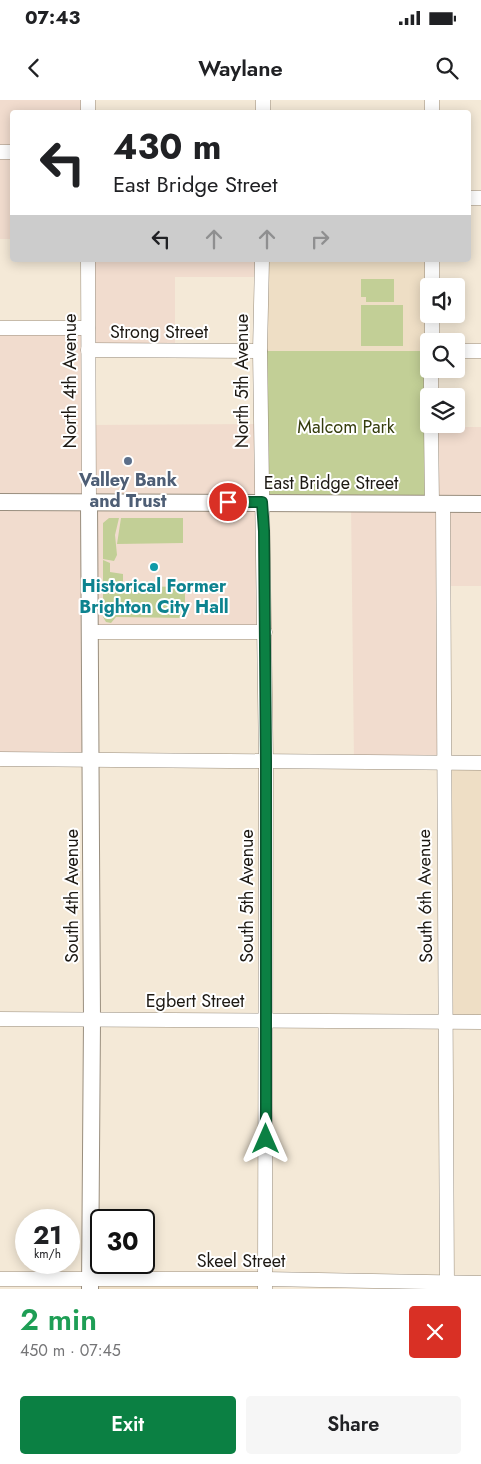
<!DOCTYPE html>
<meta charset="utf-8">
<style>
body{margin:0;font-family:Jost,sans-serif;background:#f6f6f6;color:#202124;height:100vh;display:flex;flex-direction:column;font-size:19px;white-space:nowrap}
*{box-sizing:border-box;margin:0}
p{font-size:16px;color:#757577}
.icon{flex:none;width:28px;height:28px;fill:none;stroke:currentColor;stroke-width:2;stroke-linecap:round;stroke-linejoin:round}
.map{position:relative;height:1189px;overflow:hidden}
.panel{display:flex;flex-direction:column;background:#fff;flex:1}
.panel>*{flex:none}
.banner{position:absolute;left:10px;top:10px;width:461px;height:152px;border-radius:5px;box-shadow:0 2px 12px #0003;background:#fff;color:#202124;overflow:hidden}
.controls{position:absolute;left:420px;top:178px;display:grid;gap:10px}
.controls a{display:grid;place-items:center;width:45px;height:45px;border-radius:5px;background:#fff;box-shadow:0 2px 12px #0003;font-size:25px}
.speed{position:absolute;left:15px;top:1109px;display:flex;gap:10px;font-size:25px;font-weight:700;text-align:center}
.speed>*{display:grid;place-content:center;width:65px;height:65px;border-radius:50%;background:#fff;box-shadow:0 2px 12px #0003;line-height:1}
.speed small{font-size:12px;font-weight:400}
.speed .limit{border:2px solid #111;border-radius:8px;background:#fff;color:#111}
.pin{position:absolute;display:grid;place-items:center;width:42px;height:42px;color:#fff;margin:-21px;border:2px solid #fff;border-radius:50%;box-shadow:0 1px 5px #0007}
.me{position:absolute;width:55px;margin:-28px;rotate:0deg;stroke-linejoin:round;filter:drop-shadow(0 0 4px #0008)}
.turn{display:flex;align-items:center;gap:18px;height:105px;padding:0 20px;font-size:22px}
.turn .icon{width:65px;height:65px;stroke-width:2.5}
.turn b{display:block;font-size:35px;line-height:42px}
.lanes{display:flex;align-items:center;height:48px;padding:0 20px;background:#0003;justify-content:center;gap:25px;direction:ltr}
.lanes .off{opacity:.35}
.round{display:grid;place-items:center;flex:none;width:52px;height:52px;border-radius:5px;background:#f6f6f6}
.overview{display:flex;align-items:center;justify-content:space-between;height:85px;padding:0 20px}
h1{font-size:30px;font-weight:600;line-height:38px;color:#1e9e55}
.primary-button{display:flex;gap:10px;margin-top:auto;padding:10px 20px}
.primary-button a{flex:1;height:58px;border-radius:5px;background:#0b8043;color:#fff;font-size:20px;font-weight:600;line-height:58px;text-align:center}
.primary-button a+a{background:#f6f6f6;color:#202124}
.status{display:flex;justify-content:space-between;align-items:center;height:35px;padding:0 25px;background:#fff;direction:ltr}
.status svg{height:14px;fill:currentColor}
header{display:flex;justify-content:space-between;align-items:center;height:65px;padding:0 20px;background:#fff;font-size:22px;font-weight:600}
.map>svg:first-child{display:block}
</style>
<div class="status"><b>07:43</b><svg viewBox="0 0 49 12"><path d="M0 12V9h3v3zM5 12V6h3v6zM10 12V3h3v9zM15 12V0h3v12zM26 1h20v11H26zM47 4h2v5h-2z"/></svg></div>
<header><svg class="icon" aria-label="back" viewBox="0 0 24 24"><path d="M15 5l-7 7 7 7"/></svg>Waylane<svg class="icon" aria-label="search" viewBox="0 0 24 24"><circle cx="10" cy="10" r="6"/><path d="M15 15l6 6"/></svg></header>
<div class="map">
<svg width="481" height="1189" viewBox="0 0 481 1189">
<rect width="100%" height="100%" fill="#f4e9d7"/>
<g fill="#f1dcce">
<path d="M0,0h88v12h-76v127h-12z"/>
<path d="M88,160h174l-1,17h-86v74l-87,-1 1,75 172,-1 4,208h-175l1,127h-91v-431h88z"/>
<path d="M431,327h50v159h-38v176h-89l-3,-259z"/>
</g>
<g fill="#eedec5">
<path d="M262,160h170l-3,26v65h-169z"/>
<path d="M443,662l38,1v259l-36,1z"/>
<rect x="92" y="1179" width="175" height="10"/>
</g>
<g fill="#c2cf96">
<path d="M361,179h33v23h-28v-5h-5z"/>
<rect x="361" y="205" width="42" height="41"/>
<path d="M260,251h169l3,153 -170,-2z"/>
<path d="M109,418h10l-4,17 2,20 -3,6 -11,-2v-36z"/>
<path d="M121,418h62v25l-66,1z"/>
<path d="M103,460l7,3v9l13,2v12l62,1v31l-69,-1 -5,6 -5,-1 -3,-5z"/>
</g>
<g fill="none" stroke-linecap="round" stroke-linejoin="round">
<g stroke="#998e7e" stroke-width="15">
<g id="minor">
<path d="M263,0v12"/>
<path d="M88,12v-12"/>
<path d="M432,12v-12"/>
<path d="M0,52h12"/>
<path d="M469,98h12"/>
<path d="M88,160l1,243"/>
<path d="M262,160l-2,91 6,410 -1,528"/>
<path d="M432,160v26"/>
<path d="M0,228h88"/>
<path d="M432,241v-27"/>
<path d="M88,250l172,1"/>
<path d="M456,251h25"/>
<path d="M431,296v-27"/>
<path d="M431,324l1,80"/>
<path d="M443,404l4,785"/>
<path d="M89,532h176"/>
<path d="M0,659l481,4"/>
<path d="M0,919l481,3"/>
<path d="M0,1179h265l216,4"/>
</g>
</g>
<g stroke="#998e7e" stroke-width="18">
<g id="major">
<path d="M0,402l481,2"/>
<path d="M89,403l3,517 -2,269"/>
</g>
</g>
<use href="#minor" stroke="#fff" stroke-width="14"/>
<use href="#major" stroke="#fff" stroke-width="16"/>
</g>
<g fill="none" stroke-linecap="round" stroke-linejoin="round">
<g stroke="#07532c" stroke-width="12">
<path id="route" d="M228,402h34l2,29 2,230v378"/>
</g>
<use href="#route" stroke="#0b8043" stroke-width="9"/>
</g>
<circle fill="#5c6f8a" stroke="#fff" stroke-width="2" cx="128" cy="361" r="5"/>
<circle fill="#0f9aa8" stroke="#fff" stroke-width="2" cx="154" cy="467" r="5"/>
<g text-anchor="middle" stroke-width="4" stroke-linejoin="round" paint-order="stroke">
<g font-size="18" fill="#1d1913" stroke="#fff">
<text x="159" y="238">Strong Street</text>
<text transform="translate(70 281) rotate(-90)" y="6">North 4th Avenue</text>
<text transform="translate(242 281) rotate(-90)" y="6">North 5th Avenue</text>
<text x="331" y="389">East Bridge Street</text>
<text transform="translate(72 796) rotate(-90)" y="6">South 4th Avenue</text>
<text transform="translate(247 796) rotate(-90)" y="6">South 5th Avenue</text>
<text transform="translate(425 796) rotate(-91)" y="6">South 6th Avenue</text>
<text x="195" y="907">Egbert Street</text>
<text x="241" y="1167">Skeel Street</text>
</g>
<g font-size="18" fill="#353d0d" stroke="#fff">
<text x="346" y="333">Malcom Park</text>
</g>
<g font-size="18" font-weight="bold" fill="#4e5e75" stroke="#fff">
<text x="128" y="386">Valley Bank<tspan x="128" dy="21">and Trust</tspan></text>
</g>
<g font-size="18" font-weight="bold" fill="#0d838f" stroke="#fff">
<text x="154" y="492">Historical Former<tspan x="154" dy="21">Brighton City Hall</tspan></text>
</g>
</g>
</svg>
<div class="controls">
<a><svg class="icon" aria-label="sound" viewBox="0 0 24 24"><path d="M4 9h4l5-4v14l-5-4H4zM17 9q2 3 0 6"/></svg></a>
<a><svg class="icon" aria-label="search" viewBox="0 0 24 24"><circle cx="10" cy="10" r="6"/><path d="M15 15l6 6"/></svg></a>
<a><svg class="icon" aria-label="layers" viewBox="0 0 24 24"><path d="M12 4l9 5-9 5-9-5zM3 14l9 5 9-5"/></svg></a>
</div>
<div class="speed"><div>21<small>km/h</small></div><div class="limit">30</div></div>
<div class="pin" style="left:228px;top:402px;background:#d93025"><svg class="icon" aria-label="arrive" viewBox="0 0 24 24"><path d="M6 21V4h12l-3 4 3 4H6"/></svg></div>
<svg class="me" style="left:266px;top:1039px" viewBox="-20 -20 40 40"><path d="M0-17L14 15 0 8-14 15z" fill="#0b8043" stroke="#fff" stroke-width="4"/></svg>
<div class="banner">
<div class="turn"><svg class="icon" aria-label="left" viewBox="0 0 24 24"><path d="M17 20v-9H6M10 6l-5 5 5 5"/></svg><div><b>430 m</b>East Bridge Street</div></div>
<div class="lanes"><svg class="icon" aria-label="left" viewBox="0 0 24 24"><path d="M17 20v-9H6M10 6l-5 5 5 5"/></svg><svg class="icon off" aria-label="ahead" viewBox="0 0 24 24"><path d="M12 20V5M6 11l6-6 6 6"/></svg><svg class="icon off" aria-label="ahead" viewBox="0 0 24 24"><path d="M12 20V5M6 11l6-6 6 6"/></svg><svg class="icon off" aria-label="right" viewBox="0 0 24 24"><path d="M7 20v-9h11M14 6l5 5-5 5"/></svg></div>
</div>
</div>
<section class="panel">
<div class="overview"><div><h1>2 min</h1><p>450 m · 07:45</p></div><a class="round" style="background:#d93025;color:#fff"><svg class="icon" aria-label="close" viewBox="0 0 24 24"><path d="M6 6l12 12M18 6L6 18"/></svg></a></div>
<div class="primary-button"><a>Exit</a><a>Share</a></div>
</section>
